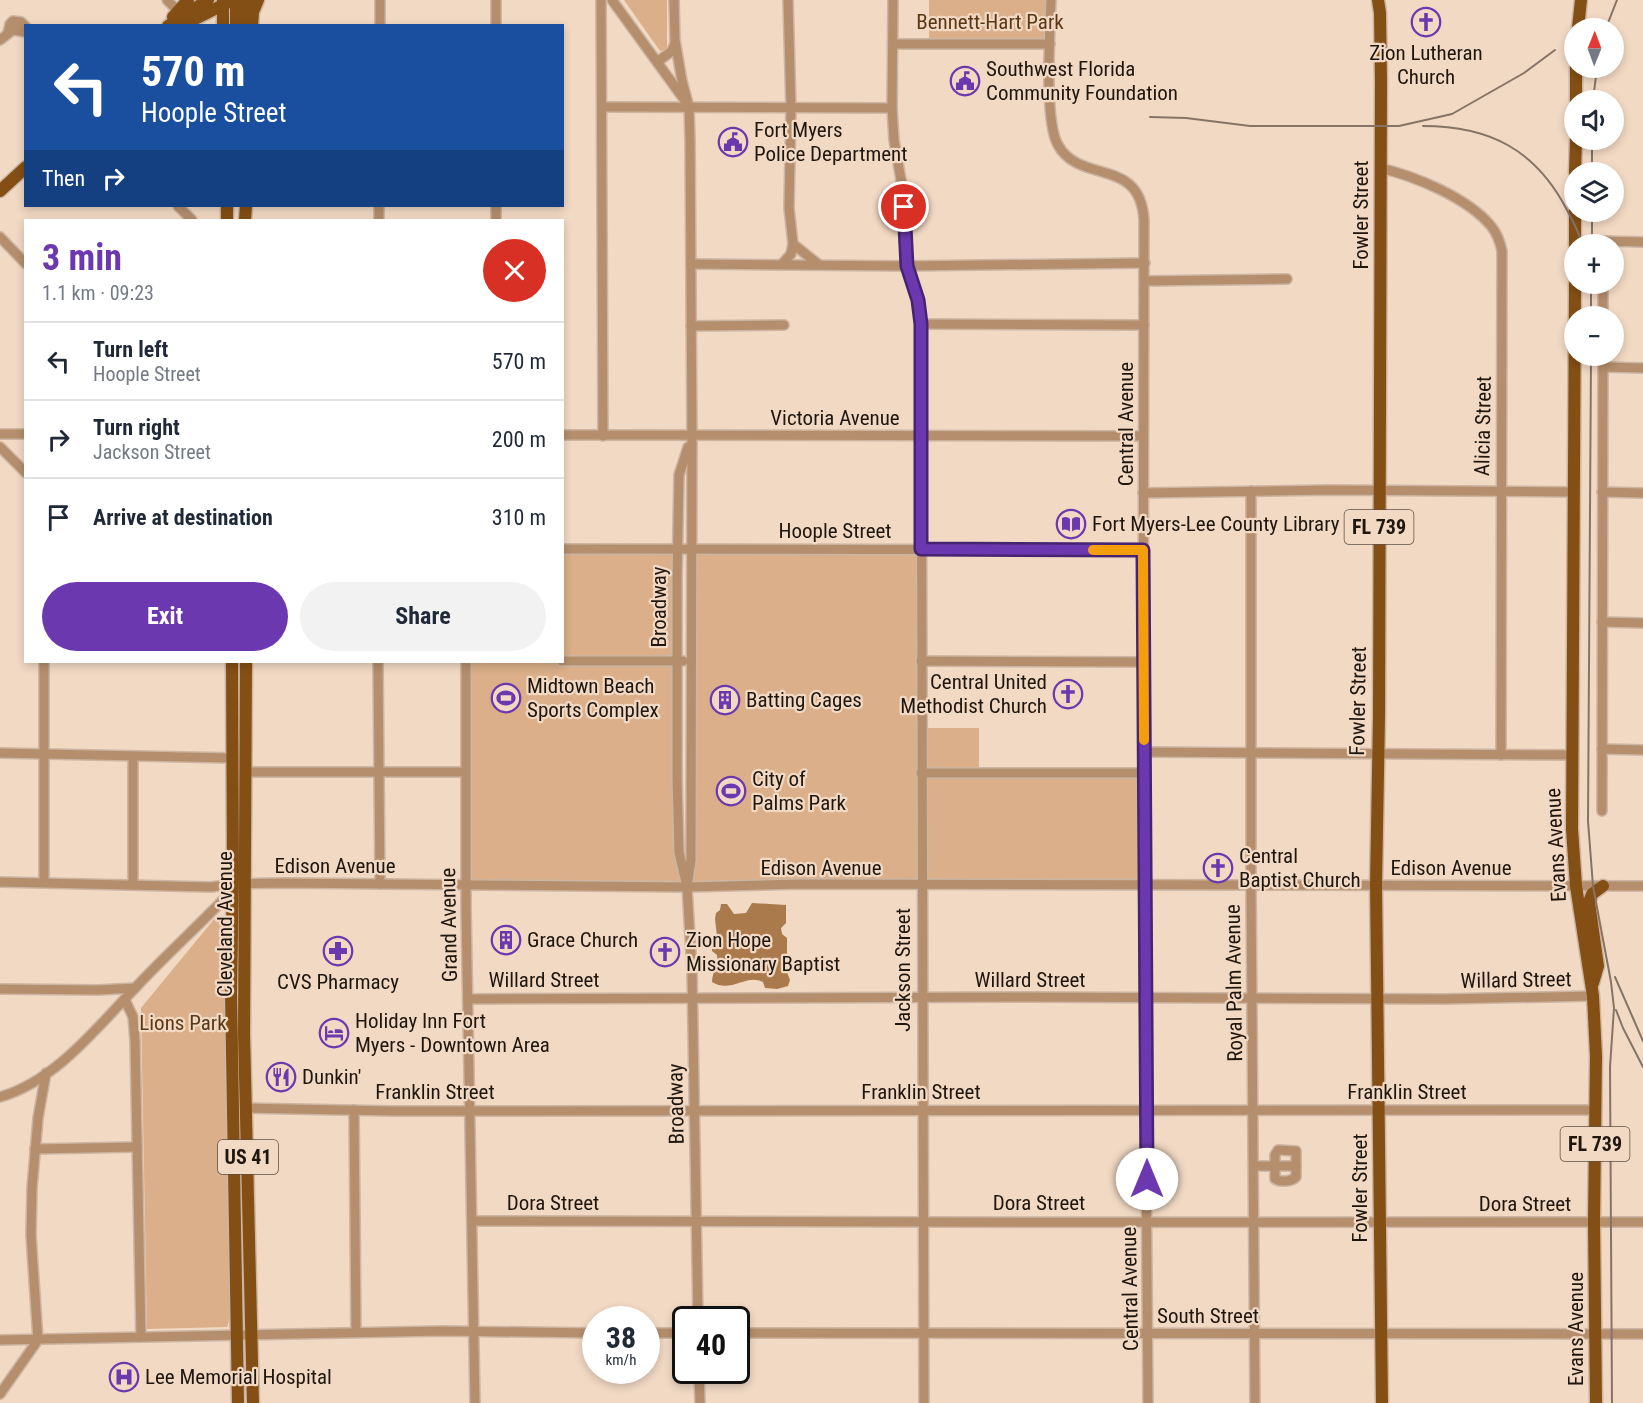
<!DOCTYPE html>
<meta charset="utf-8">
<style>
body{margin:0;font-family:"Roboto Condensed",sans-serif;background:#f2f2f3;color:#1f2937;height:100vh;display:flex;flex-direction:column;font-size:22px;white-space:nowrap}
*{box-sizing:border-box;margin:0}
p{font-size:20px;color:#747a83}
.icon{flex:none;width:33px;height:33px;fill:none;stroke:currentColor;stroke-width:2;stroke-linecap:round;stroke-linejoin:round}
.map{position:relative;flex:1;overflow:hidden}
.panel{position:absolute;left:24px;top:219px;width:540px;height:444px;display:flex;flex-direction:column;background:#fff;border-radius:0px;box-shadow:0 3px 9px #0003}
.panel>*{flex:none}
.hud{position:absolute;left:24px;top:24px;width:540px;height:183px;border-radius:0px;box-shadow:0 3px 9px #0003;background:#1a4fa0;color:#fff;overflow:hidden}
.needle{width:39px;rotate:1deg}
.tools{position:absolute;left:1564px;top:18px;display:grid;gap:12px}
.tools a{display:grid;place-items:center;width:60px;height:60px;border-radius:50%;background:#fff;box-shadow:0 3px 9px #0003;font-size:30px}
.speed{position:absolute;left:582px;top:1306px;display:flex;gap:12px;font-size:30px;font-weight:700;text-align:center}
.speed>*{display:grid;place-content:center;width:78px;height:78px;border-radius:50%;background:#fff;box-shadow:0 3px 9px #0003;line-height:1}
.speed small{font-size:15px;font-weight:400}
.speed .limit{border:3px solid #111;border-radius:9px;background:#fff;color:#111}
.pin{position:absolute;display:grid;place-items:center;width:51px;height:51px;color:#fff;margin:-26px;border:3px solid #fff;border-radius:50%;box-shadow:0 2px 6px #0007}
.me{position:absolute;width:66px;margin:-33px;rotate:0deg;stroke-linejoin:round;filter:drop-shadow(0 0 4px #0008)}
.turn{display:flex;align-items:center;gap:21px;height:126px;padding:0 18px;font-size:27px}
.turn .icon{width:78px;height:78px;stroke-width:2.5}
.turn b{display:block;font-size:42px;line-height:51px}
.then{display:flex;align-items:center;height:57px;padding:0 18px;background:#0003;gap:12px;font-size:22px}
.round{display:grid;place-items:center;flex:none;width:63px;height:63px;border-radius:32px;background:#f2f2f3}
.headline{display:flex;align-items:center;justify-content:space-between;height:102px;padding:0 18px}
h1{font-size:36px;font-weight:700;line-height:45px;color:#6c38af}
.primary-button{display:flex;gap:12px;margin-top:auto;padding:12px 18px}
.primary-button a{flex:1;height:69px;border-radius:36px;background:#6c38af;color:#fff;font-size:24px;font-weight:700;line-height:69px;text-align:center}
.primary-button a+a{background:#f2f2f3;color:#1f2937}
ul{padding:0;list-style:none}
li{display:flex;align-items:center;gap:18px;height:78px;padding:0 18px;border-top:2px solid #e0e1e3}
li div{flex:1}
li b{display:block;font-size:22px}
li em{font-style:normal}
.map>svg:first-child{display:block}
</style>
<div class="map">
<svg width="1643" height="1403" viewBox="0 0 1643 1403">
<rect width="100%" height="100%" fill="#f2d9c4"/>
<g fill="#daaf89">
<path d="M624,0h43v49l-7,2z"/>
<path d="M929,0h122l-1,45h-121z"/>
<path d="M563,550l112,1 9,335 -216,-5 -1,-219h95z"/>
<path d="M692,551l227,1v331l-230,2z"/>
<rect x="923" y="728" width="56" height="42"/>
<path d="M923,774h218l2,110 -220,-1z"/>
<path d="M215,918h7l2,7 6,393 -3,9 -80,2 -6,-321z"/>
</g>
<path fill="#aa794c" d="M752,903l34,2v18l-5,5 1,6 5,4v17l-5,4 8,21 -2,6 -11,3 -12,-1 -2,-6c-17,-9 -32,12 -51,0 0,-11 7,-15 5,-27l-5,-4v-12l5,-3 -2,-17 1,-6 4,-3 1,-6h6l7,10 12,-1z"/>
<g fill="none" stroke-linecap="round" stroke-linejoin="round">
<g stroke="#ccb6a3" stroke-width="12">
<g id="minor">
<path d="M167,0l11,11"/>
<path d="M601,0l2,436"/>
<path d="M612,0l74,102"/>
<path d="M674,0l1,40 7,41 7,26 1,33 2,296 -1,424 -4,27"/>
<path d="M893,0l-1,108 2,32 10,57 3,69 11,34 3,24 3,1079"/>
<path d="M1051,0c-1,32 -7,121 7,145 22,40 82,11 86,75l-1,553 5,630"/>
<path d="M380,26v-26"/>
<path d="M496,26v-26"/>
<path d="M8,33l2,-9 3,-3 8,1 5,5"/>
<path d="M0,40l13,-10 13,2"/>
<path d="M893,44h157"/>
<path d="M657,62l15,-11 3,-8"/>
<path d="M602,107l290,1"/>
<path d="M1380,168c35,8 88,30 111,58 6,7 9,16 11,25l-1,504"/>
<path d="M178,206l14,14"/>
<path d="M496,206v14"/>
<path d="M379,220v-14"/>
<path d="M0,237l26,27"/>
<path d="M793,244l25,20"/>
<path d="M1603,244v-3l40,1"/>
<path d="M691,264l216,2 238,-3"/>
<path d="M782,264l9,-10 2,-10 -4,-36 2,-100 -3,-108"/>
<path d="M1145,281l142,-2"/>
<path d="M1603,316v-32"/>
<path d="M921,324l223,1"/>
<path d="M691,326l93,-1"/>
<path d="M1603,367l40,1"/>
<path d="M0,434h26"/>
<path d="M562,435l581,1"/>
<path d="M0,447l26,26"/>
<path d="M688,447l-9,28 -2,106v197l2,74 8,35 5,84 6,349"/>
<path d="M1251,491v395l4,517"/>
<path d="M1602,492l41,1"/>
<path d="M1143,493l187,-3 244,2"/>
<path d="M562,549l581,1"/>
<path d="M1602,622l41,1"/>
<path d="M562,661h121"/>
<path d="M921,661l222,1"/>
<path d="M378,662l2,222"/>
<path d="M466,662v247l9,494"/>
<path d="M1602,749l41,1"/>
<path d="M1144,752l428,3"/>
<path d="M0,753l232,5"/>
<path d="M246,772h219"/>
<path d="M921,773h222"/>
<path d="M1602,811l1,-455"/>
<path d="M0,882l211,5 22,-3 50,-1 404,4 114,-3 842,2"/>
<path d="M44,882v-220"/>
<path d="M133,885v-128"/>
<path d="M0,989l98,1 37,-2"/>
<path d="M468,999l562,-2 414,2 149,-3"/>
<path d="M125,1000l8,17 2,23 6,297"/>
<path d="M0,1097c56,-16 98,-71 137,-111 28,-30 59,-58 87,-87l9,-15"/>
<path d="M247,1108l146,3 1202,-1"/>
<path d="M354,1110l2,222"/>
<path d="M35,1149l102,-2"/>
<path d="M1278,1150l18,1v26c-5,5 -16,5 -21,2v-24z"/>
<path d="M1254,1166h42"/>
<path d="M472,1221c390,1 781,2 1171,1"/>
<path d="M646,1333h40"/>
<path d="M736,1333l907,1"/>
<path d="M0,1340l442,-9 154,2"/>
<path d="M699,1371l1,32"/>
<path d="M0,1394l38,-54 -7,-105 1,-47 6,-70 8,-45"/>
</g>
</g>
<g stroke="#ccb6a3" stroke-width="15">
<g id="major">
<path d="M223,0v26"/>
<path d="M236,0v26"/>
<path d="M1378,0l2,13 1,68 -2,636 -3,168 6,518"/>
<path d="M173,17l15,-17"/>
<path d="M245,24l2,-24"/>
<path d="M168,26l40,-26"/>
<path d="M181,26l52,-26"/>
<path d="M252,26l1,-14 5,-12"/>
<path d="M1578,28l3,-28"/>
<path d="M1576,100v-32"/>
<path d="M1575,172l1,-32"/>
<path d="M0,191l26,-24"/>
<path d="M1575,199v46"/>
<path d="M227,206v14"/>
<path d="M245,220l1,-14"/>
<path d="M1575,284l-3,545 4,57 17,110 3,60 -2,166 2,181"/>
<path d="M232,662l1,212 -2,118 7,411"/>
<path d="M246,662l-2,372 9,369"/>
<path d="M1593,983l5,-17 -9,-64 3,-8 11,-8"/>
</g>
</g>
<use href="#minor" stroke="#b58f6d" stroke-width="9"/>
<use href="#major" stroke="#844f14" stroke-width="12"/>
<g stroke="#857466" stroke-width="2">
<path d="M1606,28l11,-28"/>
<path d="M1593,100l4,-32"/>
<path d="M1150,117l36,1 64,8h149l53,-12 72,-41 31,-23"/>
<path d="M1423,126c67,0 113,24 144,84 6,11 12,22 15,34"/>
<path d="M1592,172v-32"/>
<path d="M1592,244v-32"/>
<path d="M1591,316v-32"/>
<path d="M1591,356l-3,465 5,65 18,96 3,26 -4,59 2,336"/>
<path d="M1615,977l28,64"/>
<path d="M1616,1010l7,18 20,39"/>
</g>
</g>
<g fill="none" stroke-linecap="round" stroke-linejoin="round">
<g stroke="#462472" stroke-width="15">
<path id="route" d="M904,207l3,59 11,34 3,24v225l222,1 4,629"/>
</g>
<use href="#route" stroke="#6c38af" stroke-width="10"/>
<path stroke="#f59e0b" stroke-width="10" d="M1093,550h50l1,190"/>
</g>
<defs>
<g id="church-ring" transform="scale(1.5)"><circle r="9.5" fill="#f2d9c4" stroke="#6c38af" stroke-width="1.5"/><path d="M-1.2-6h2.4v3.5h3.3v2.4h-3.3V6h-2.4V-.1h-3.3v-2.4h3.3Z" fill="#6c38af"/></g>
<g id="civic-ring" transform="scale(1.5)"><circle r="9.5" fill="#f2d9c4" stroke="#6c38af" stroke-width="1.5"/><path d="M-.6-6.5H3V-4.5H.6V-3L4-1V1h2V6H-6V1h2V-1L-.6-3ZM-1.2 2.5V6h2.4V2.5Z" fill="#6c38af"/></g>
<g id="library-ring" transform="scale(1.5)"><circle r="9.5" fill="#f2d9c4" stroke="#6c38af" stroke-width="1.5"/><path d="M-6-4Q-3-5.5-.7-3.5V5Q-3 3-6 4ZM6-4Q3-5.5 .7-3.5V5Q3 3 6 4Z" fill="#6c38af"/></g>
<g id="stadium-ring" transform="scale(1.5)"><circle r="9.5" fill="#f2d9c4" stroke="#6c38af" stroke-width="1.5"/><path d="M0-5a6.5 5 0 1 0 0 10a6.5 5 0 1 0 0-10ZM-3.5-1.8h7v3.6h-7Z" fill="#6c38af"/></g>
<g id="building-ring" transform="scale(1.5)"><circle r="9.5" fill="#f2d9c4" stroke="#6c38af" stroke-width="1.5"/><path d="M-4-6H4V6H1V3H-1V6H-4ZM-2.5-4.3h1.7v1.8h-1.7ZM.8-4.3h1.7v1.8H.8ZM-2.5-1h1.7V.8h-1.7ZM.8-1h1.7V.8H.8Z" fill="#6c38af"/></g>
<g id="pharmacy-ring" transform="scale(1.5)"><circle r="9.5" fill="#f2d9c4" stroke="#6c38af" stroke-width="1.5"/><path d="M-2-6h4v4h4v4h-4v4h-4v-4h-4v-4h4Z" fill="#6c38af"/></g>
<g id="hotel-ring" transform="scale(1.5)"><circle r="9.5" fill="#f2d9c4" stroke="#6c38af" stroke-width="1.5"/><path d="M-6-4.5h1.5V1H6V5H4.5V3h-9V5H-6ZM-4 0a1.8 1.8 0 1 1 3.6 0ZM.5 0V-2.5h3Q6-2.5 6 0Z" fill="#6c38af"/></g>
<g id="restaurant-ring" transform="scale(1.5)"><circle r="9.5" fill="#f2d9c4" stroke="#6c38af" stroke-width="1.5"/><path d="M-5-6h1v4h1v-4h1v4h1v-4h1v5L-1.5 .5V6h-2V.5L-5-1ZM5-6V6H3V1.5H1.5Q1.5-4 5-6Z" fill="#6c38af"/></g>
<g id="hospital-ring" transform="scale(1.5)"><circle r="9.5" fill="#f2d9c4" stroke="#6c38af" stroke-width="1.5"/><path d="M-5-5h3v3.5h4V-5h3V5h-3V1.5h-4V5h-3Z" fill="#6c38af"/></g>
</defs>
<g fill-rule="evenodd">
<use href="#church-ring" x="1426" y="22"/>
<use href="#civic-ring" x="965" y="81"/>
<use href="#civic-ring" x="733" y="142"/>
<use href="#library-ring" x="1071" y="524"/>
<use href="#church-ring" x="1068" y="694"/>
<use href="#stadium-ring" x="506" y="698"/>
<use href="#building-ring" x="725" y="700"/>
<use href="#stadium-ring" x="731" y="791"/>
<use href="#church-ring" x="1218" y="868"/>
<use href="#building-ring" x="506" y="940"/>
<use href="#pharmacy-ring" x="338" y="951"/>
<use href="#church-ring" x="665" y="952"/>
<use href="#hotel-ring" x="334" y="1033"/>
<use href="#restaurant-ring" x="281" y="1077"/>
<use href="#hospital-ring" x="124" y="1377"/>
</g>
<g text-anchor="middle" stroke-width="4.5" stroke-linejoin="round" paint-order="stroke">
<g fill="#f2d9c4" stroke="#5e5045" stroke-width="1.5">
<rect x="1344.5" y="510" width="69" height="34" rx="4.5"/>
<rect x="1560.5" y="1127" width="69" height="34" rx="4.5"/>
<rect x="218" y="1140" width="60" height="34" rx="4.5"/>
</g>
<g font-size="20" font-weight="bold" fill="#1f160e">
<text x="1379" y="534">FL 739</text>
<text x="1595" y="1151">FL 739</text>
<text x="248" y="1164">US 41</text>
</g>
<g font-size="21" fill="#5a3814" stroke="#f2d9c4">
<text x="990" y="29">Bennett-Hart Park</text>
<text x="183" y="1030">Lions Park</text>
</g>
<g font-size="21" fill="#1f160e" stroke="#f2d9c4" text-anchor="start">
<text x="1426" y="60" text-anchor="middle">Zion Lutheran<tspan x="1426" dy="24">Church</tspan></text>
<text x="986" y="76">Southwest Florida<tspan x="986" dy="24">Community Foundation</tspan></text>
<text x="754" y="137">Fort Myers<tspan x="754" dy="24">Police Department</tspan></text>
<text x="1092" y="531">Fort Myers-Lee County Library</text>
<text x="1047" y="689" text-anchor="end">Central United<tspan x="1047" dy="24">Methodist Church</tspan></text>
<text x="527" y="693">Midtown Beach<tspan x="527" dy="24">Sports Complex</tspan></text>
<text x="746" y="707">Batting Cages</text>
<text x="752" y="786">City of<tspan x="752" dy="24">Palms Park</tspan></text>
<text x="1239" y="863">Central<tspan x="1239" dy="24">Baptist Church</tspan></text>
<text x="527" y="947">Grace Church</text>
<text x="686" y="947">Zion Hope<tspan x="686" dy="24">Missionary Baptist</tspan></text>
<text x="338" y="989" text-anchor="middle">CVS Pharmacy</text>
<text x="355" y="1028">Holiday Inn Fort<tspan x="355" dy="24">Myers - Downtown Area</tspan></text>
<text x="302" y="1084">Dunkin'</text>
<text x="145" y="1384">Lee Memorial Hospital</text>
</g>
<g font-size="21" fill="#1f160e" stroke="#f2d9c4">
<text transform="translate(1361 215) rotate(-90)" y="7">Fowler Street</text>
<text x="835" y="425">Victoria Avenue</text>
<text transform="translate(1126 424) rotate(-90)" y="7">Central Avenue</text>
<text transform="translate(1483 426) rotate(-89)" y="7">Alicia Street</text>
<text x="835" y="538">Hoople Street</text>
<text transform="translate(659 607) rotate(-90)" y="7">Broadway</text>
<text transform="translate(1358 701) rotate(-89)" y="7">Fowler Street</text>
<text transform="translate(1556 845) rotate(-93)" y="7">Evans Avenue</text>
<text x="335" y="873">Edison Avenue</text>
<text x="821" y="875">Edison Avenue</text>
<text x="1451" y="875">Edison Avenue</text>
<text transform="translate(225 924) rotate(-90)" y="7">Cleveland Avenue</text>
<text transform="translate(449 925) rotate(-91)" y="7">Grand Avenue</text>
<text transform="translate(903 970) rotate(-90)" y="7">Jackson Street</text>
<text x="544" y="987">Willard Street</text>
<text x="1030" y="987">Willard Street</text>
<text transform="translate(1516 980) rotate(-1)" y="7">Willard Street</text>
<text transform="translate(1234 983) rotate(-91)" y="7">Royal Palm Avenue</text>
<text x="435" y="1099">Franklin Street</text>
<text x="921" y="1099">Franklin Street</text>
<text x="1407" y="1099">Franklin Street</text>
<text transform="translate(676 1104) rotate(-91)" y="7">Broadway</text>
<text transform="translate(1360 1188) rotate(-90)" y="7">Fowler Street</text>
<text x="553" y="1210">Dora Street</text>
<text x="1039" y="1210">Dora Street</text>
<text x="1525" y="1211">Dora Street</text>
<text transform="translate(1130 1289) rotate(-91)" y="7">Central Avenue</text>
<text x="1208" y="1323">South Street</text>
<text transform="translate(1576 1329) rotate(-90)" y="7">Evans Avenue</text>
</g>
</g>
</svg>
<div class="tools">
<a><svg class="needle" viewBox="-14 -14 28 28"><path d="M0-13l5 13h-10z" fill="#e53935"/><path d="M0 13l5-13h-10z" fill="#747a83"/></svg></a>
<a><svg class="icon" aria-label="sound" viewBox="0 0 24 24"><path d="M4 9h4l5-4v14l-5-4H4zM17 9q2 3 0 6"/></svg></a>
<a><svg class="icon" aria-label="layers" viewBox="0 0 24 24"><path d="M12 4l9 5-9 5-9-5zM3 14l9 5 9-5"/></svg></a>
<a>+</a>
<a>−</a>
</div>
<div class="speed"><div>38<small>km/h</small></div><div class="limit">40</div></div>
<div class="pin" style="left:904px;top:207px;background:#d93025"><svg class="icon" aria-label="arrive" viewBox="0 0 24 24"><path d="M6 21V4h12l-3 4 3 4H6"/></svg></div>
<svg class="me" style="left:1147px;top:1179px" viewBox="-20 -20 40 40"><circle r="19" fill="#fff"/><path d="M0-13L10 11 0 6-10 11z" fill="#6c38af"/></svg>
<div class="hud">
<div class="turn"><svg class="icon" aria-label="left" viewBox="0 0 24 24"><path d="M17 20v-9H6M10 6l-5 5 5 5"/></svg><div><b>570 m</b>Hoople Street</div></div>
<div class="then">Then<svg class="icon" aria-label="right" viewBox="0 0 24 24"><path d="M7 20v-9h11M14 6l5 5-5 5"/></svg></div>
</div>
<section class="panel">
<div class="headline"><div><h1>3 min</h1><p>1.1 km · 09:23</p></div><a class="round" style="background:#d93025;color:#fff"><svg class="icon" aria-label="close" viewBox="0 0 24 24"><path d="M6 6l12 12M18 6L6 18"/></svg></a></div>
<ul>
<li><svg class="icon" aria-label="left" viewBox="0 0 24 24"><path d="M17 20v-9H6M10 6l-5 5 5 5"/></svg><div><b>Turn left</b><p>Hoople Street</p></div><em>570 m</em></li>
<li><svg class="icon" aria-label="right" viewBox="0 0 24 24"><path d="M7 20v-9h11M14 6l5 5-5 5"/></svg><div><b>Turn right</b><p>Jackson Street</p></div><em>200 m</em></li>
<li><svg class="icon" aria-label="arrive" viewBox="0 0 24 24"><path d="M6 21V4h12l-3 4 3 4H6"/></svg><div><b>Arrive at destination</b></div><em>310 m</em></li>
</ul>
<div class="primary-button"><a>Exit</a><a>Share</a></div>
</section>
</div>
